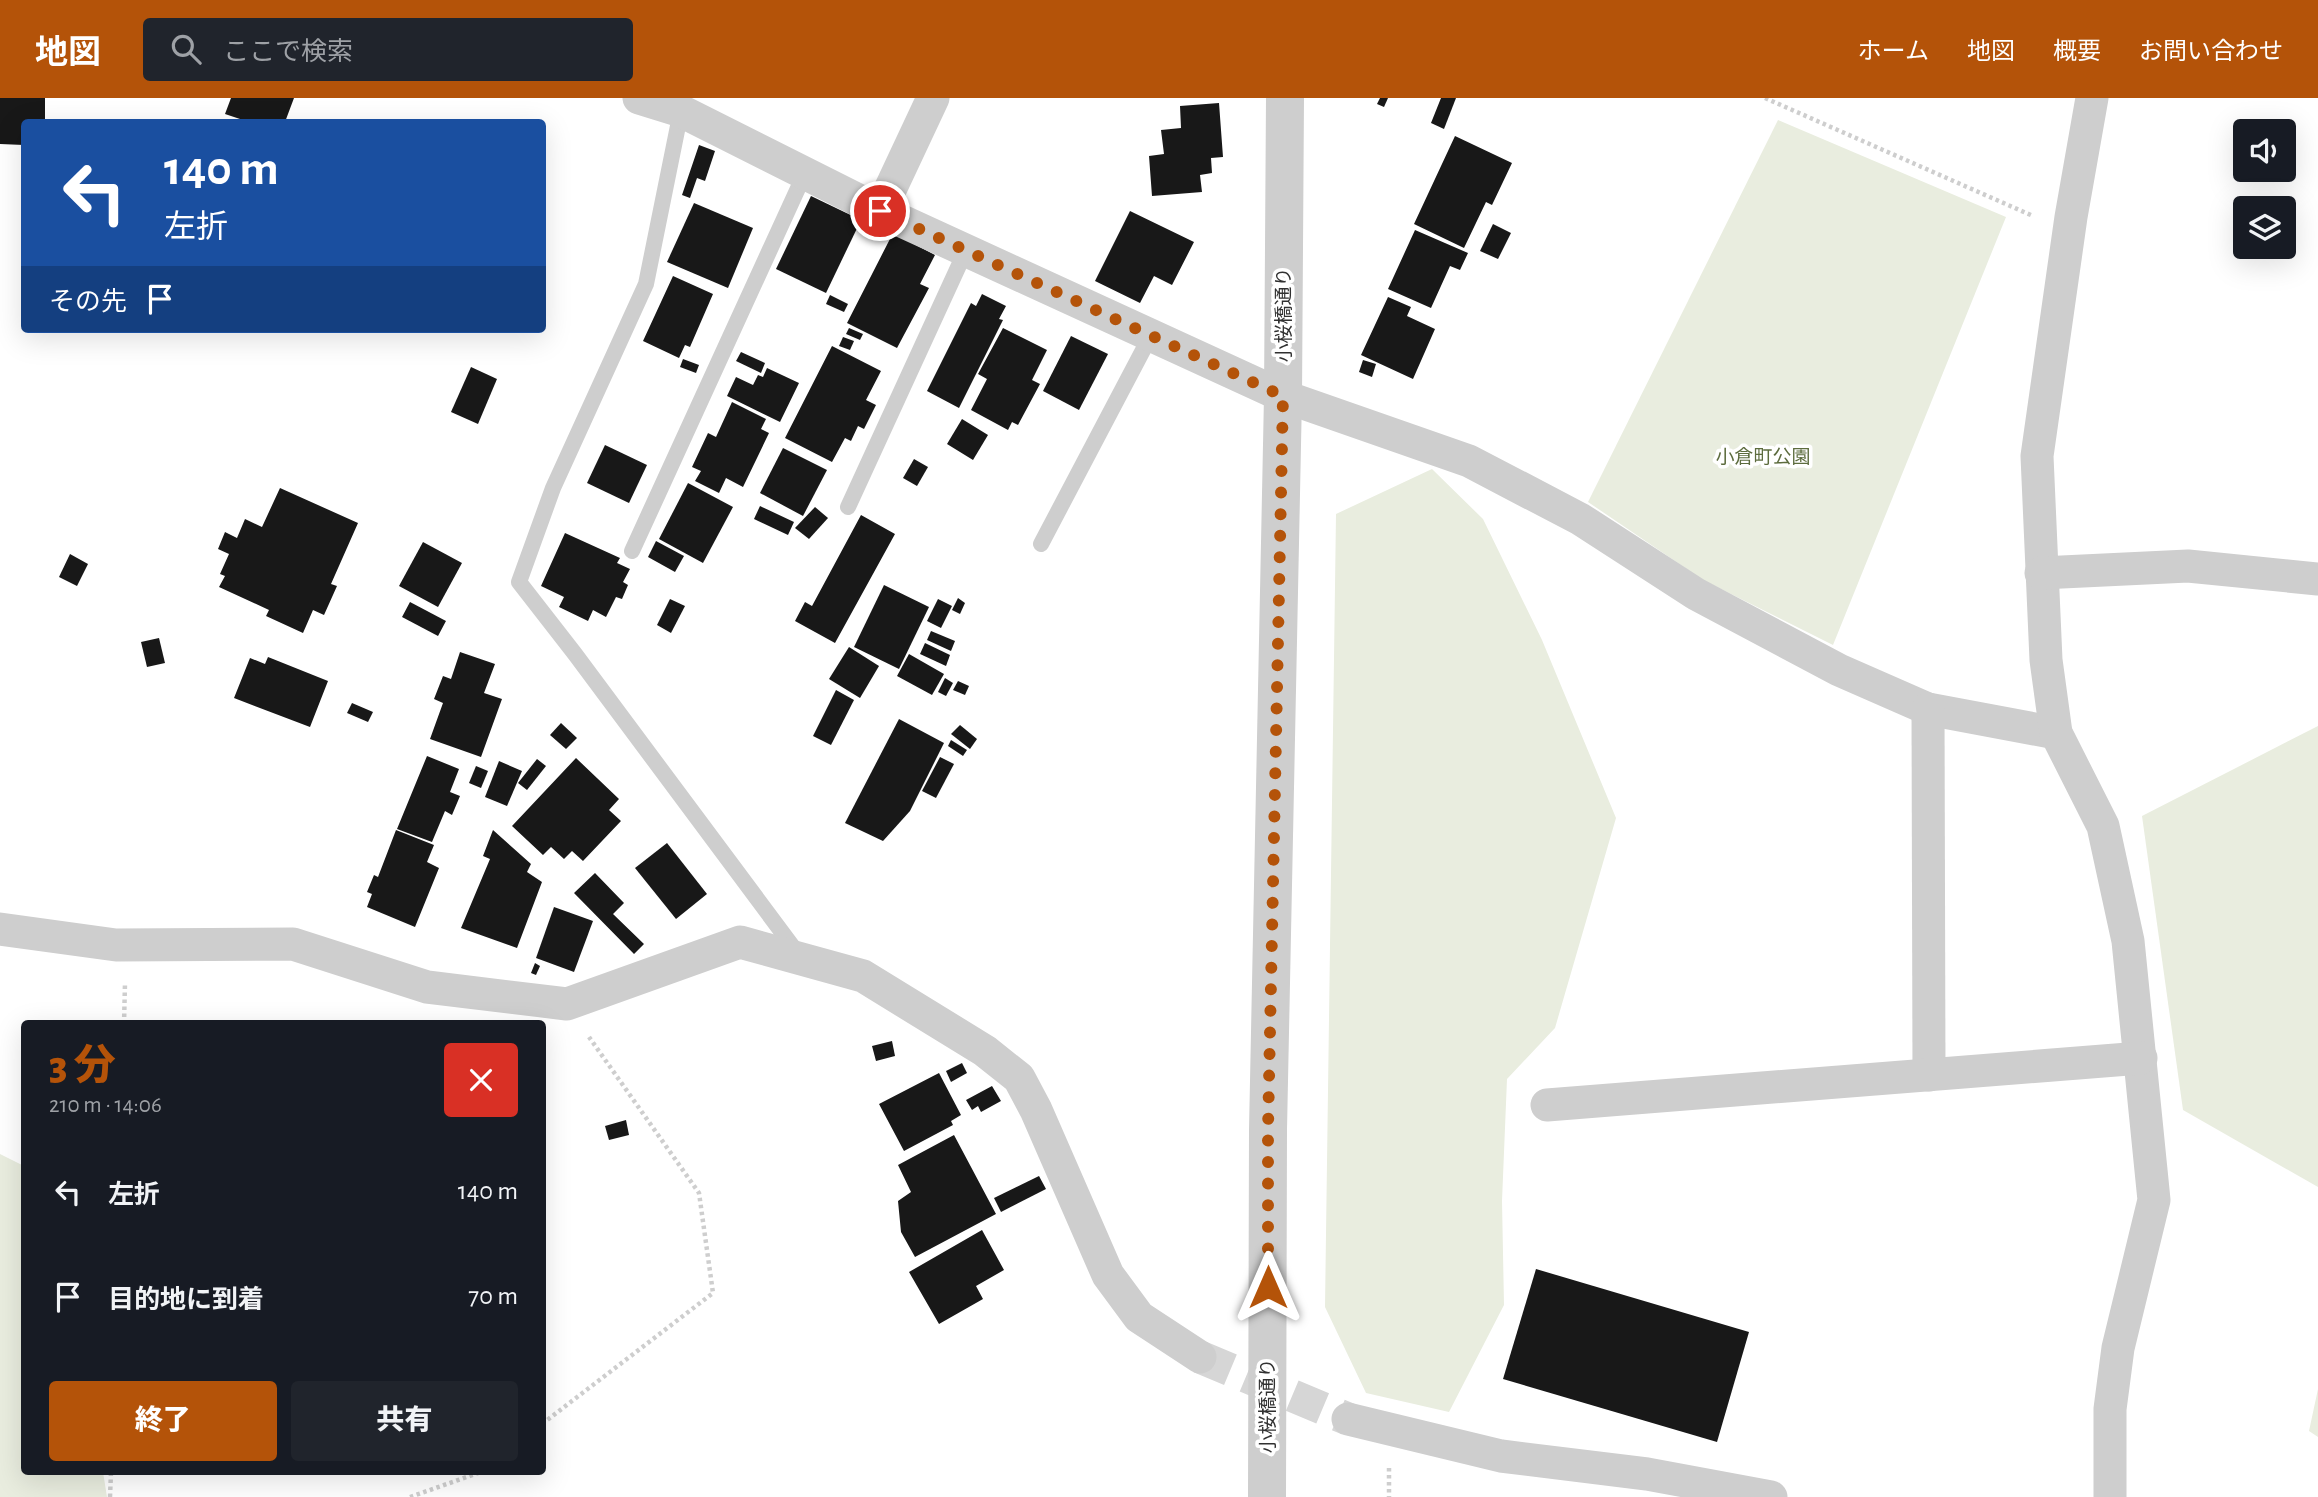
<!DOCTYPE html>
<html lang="ja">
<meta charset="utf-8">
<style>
body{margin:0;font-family:"Alegreya Sans","Noto Sans JP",sans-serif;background:#20242c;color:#f1f3f6;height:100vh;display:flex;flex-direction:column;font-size:26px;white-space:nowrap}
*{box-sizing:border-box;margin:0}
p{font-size:23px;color:#9ea1a6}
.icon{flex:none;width:38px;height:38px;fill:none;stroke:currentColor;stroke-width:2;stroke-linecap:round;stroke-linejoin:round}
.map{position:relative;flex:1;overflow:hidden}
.drawer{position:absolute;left:21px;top:922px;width:525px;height:455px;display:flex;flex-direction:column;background:#171b24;border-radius:7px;box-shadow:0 7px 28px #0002}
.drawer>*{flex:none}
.top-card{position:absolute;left:21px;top:21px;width:525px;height:214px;border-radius:7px;box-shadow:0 7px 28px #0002;background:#1a4fa0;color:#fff;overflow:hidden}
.controls{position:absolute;left:2233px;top:21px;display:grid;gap:14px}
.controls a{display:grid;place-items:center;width:63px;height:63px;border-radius:7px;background:#171b24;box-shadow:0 7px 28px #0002;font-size:35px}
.pin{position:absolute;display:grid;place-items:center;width:60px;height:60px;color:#fff;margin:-30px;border:4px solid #fff;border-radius:50%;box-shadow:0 2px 7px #0007}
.me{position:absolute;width:77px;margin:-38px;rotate:0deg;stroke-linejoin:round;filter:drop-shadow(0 0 5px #0008)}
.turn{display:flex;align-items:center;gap:24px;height:147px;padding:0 28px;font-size:32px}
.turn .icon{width:91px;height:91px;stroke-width:2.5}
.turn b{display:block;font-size:49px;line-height:60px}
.then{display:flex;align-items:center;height:66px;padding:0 28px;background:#0003;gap:14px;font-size:26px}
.round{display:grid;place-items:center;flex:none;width:74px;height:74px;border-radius:7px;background:#20242c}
.headline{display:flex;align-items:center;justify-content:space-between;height:119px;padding:0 28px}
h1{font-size:42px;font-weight:800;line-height:52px;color:#b45309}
.button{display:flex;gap:14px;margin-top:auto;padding:14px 28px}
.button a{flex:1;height:80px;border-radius:7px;background:#b45309;color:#fff;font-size:28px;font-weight:800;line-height:80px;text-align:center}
.button a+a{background:#20242c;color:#f1f3f6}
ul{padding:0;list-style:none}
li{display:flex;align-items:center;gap:21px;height:105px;padding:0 28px}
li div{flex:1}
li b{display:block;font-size:26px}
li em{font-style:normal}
header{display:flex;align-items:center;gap:42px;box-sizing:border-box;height:98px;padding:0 35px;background:#b45309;color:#fff}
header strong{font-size:33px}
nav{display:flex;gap:38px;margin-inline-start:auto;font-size:24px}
.search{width:490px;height:63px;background:#20242c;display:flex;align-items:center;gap:18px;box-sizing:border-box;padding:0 24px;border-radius:7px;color:#9ea1a6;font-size:26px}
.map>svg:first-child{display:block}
</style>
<header>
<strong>地図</strong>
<div class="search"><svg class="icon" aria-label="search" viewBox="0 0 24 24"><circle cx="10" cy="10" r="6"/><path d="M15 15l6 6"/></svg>ここで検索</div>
<nav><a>ホーム</a><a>地図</a><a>概要</a><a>お問い合わせ</a></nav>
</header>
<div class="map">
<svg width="2318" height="1399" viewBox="0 0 2318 1399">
<rect width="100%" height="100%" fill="#fff"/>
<g fill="#e9eddf">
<path d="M1778,22l228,97 -173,428 -130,-65 -115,-78z"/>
<path d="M1432,371l51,50 59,121 74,178 -61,210 -48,51 -5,122 2,104 -55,107 -83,-19 -41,-86 11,-793z"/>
<path d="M2318,628v461l-135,-77 -41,-294z"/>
<path d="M0,1056l24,12v306h79l4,25h-107z"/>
<path d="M2318,1291v48l-9,-6z"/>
</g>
<g fill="#181818">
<path d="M0,0h45v24h-21v23l-24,-1z"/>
<path d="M231,0h63l-9,24h-36l-24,-8z"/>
<path d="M1380,0h8l-4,9 -7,-3z"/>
<path d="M1441,0h15l-12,31 -13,-6z"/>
<path d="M1219,5l4,54 -12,1 1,15 -12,2 2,17 -50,4 -3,-40 15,-2 -3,-24 20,-2 -1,-22z"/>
<path d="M1455,38l57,27 -20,42 -6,-3 -22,46 -50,-24z"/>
<path d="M699,47l16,6 -10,30 -8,-3 -7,20 -8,-3z"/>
<path d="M811,98l50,24 -35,73 -50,-24z"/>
<path d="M694,105l59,25 -25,60 -61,-26z"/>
<path d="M1130,113l64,31 -22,43 -18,-9 -14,27 -45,-22z"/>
<path d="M1493,126l18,9 -13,26 -18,-8z"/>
<path d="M1415,132l53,23 -8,17 -10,-4 -19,42 -43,-19z"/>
<path d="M893,135l42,22 -15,29 9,4 -32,60 -50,-25z"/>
<path d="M673,178l40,18 -23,53 -5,-2 -6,13 -36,-17z"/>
<path d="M982,196l24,12 -7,13 4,1 -44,88 -32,-17 44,-88 5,3z"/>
<path d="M830,197l18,9 -4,8 -18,-8z"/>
<path d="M1388,199l23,10 -4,9 28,13 -22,50 -52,-24z"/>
<path d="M849,230l14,6 -3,6 -14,-6z"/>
<path d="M1003,230l44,22 -15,30 8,4 -22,41 -6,-3 -4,8 -37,-20 16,-31 -9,-5z"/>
<path d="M1071,238l37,18 -29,56 -36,-19z"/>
<path d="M843,239l11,4 -4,9 -11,-4z"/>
<path d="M832,248l49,25 -15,29 10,5 -12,24 -6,-3 -7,15 -6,-3 -13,24 -47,-24z"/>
<path d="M741,254l24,11 -4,10 -25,-12z"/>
<path d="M683,261l16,6 -3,8 -16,-6z"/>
<path d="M1363,262l13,4 -4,13 -13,-5z"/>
<path d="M471,269l26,12 -19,45 -27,-12z"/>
<path d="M767,270l32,15 -19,39 -53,-26 9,-19 17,8 5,-10 5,2z"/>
<path d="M732,304l34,17 -5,10 8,4 -26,54 -17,-9 -7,15 -24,-12 6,-10 -9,-4 16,-34 8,4z"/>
<path d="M962,321l26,16 -15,25 -26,-16z"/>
<path d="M605,347l42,20 -18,38 -42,-20z"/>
<path d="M783,350l44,22 -24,46 -43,-23z"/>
<path d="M914,361l14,8 -11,19 -14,-8z"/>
<path d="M688,385l45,24 -30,56 -44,-24z"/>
<path d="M280,390l78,35 -27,61 6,2 -13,29 -11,-5 -10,23 -37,-17 3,-6 -50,-23 6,-11 -5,-2 9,-20 -11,-5 7,-17 12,6 8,-19 17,8z"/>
<path d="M760,408l34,16 -6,13 -34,-16z"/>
<path d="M815,409l13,11 -19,21 -14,-11z"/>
<path d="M861,417l34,19 -60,109 -40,-22 10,-19 7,4z"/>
<path d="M565,435l55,25 -3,5 13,6 -7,13 5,3 -6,14 -6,-2 -10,20 -13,-7 -5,11 -29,-14 5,-10 -23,-11z"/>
<path d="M656,443l28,15 -9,16 -27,-15z"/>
<path d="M423,444l39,21 -24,44 -39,-21z"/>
<path d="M70,456l18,10 -11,22 -18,-9z"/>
<path d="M884,487l45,22 -30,62 -45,-22z"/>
<path d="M958,500l7,5 -5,11 -8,-4z"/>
<path d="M670,501l15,7 -14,27 -14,-8z"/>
<path d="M938,501l14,7 -11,22 -14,-7z"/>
<path d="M410,504l36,19 -8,15 -36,-19z"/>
<path d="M931,533l24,10 -4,10 -24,-11z"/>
<path d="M159,540l6,25 -18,4 -6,-25z"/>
<path d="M925,545l25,12 -4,11 -26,-12z"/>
<path d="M849,549l30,19 -19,32 -31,-19z"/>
<path d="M460,554l35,12 -11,29 18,6 -21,58 -51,-18 13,-36 -9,-4 9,-23 8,3z"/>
<path d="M909,556l35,20 -12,21 -35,-19z"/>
<path d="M268,559l60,24 -18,46 -76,-29 16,-40 15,6z"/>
<path d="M945,580l8,5 -7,13 -8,-4z"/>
<path d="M958,583l11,5 -4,9 -12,-5z"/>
<path d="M836,592l18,10 -23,45 -18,-9z"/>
<path d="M352,605l21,9 -5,10 -21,-9z"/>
<path d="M899,621l45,24 -34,68 -27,30 -38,-18z"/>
<path d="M561,625l16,15 -11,11 -16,-14z"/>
<path d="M960,627l17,14 -7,10 -19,-15z"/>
<path d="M951,642l16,10 -4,6 -15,-10z"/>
<path d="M427,658l32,13 -9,23 10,4 -8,19 -7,-4 -13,31 -35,-13z"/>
<path d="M940,659l14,7 -18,34 -14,-7z"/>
<path d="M576,660l43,41 -10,11 12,11 -38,40 -11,-10 -8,8 -13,-12 -8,8 -31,-29z"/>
<path d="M537,661l9,7 -19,24 -9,-7z"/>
<path d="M499,663l23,10 -15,35 -22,-9z"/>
<path d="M476,668l12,5 -7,17 -12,-5z"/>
<path d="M396,732l38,15 -7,17 12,6 -24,59 -48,-20 5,-13 -5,-2 7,-17 4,2z"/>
<path d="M493,732l38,34 -4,8 15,10 -25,66 -56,-20 29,-69 -7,-3z"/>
<path d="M667,745l40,51 -31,25 -41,-51z"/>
<path d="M595,775l29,30 -11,11 31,30 -10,10 -60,-61z"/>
<path d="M554,809l39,14 -19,51 -38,-14z"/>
<path d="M535,865l5,3 -4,9 -5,-2z"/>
<path d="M892,943l3,15 -19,5 -4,-15z"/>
<path d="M962,965l5,10 -16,9 -5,-11z"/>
<path d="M939,975l22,42 -10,6 2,4 -49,26 -25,-47z"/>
<path d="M992,988l9,15 -20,11 -3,-6 -6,4 -6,-10z"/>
<path d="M626,1022l3,15 -20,5 -4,-14z"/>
<path d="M954,1037l42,79 -81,43 -14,-25 -3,-31 13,-9 -13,-27z"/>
<path d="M1039,1078l7,13 -45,23 -7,-14z"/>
<path d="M982,1132l22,40 -28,16 7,13 -44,25 -30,-52z"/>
<path d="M1536,1171l213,63 -32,110 -214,-63z"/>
</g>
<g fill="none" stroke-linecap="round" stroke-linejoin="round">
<path stroke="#d6d6d6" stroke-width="33" stroke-dasharray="33 17" stroke-linecap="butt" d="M1200,1259l148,62"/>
<g stroke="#cecece" stroke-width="4.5" stroke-dasharray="3.5 3.5" stroke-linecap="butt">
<path d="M1765,0l268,118"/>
<path d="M124,926l1,-41"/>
<path d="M542,1326l171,-131 -14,-100 -110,-156"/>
<path d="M1389,1370v29"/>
<path d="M110,1399l1,-25"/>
<path d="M410,1399l71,-25"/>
</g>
<g stroke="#cecece" stroke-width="16">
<path d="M681,13l-35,173 -93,204 -34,94 56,72 224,301"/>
<path d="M848,409l118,-257"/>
<path d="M1041,446l110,-209"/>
<path d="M632,453l173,-378"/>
</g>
<g stroke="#cecece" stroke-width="33">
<path d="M639,0l42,13 199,100 403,185 186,65 111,58 116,75 143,76 89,39 128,24"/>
<path d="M2092,0l-21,119 -34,239 9,204 10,73 47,93 25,115 26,259 -36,148 -8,61v88"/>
<path d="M880,113l53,-113"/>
<path d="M2041,475l147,-7 130,13"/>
<path d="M1928,611l1,366"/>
<path d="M0,831l116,16 177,-1 134,43 140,17 173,-62 123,34 122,75 34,27 17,32 72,165 31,42 61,40"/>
<path d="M1547,1007l594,-47"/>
<path d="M1348,1321l153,37 146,18 124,23"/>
</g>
<path stroke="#cecece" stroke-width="38" d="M1267,1399l1,-367 15,-734 2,-298"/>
</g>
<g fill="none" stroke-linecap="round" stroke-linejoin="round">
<path stroke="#b45309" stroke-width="12" stroke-dasharray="0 21.6" d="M880,113l403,185 -15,734v157"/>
</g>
<g text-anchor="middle" stroke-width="7" stroke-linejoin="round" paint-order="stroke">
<g font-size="19" fill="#313131" stroke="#fff">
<text transform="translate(1283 217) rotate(-90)" y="7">小桜橋通り</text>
<text transform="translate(1267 1308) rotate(-90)" y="7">小桜橋通り</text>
</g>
<g font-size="19" fill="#5d6c3e" stroke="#fff">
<text x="1763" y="365">小倉町公園</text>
</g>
</g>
</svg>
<div class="controls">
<a><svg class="icon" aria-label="sound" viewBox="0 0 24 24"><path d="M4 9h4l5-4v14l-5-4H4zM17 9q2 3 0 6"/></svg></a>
<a><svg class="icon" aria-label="layers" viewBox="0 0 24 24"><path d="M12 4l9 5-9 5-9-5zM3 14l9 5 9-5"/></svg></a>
</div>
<div class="pin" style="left:880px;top:113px;background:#d93025"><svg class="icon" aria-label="arrive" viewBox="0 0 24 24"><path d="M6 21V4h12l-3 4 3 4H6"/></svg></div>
<svg class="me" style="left:1268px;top:1189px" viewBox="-20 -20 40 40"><path d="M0-17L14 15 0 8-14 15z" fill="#b45309" stroke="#fff" stroke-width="4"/></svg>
<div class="top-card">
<div class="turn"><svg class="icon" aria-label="left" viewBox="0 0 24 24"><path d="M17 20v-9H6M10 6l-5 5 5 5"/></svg><div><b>140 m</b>左折</div></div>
<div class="then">その先<svg class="icon" aria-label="arrive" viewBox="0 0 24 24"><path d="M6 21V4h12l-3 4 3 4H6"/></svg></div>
</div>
<section class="drawer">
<div class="headline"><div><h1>3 分</h1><p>210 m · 14:06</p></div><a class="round" style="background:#d93025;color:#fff"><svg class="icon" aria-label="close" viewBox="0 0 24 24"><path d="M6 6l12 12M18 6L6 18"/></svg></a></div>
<ul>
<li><svg class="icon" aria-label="left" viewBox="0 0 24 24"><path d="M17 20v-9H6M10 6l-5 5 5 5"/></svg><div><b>左折</b></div><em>140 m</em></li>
<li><svg class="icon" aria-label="arrive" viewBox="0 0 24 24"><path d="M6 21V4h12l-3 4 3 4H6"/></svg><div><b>目的地に到着</b></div><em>70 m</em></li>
</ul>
<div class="button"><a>終了</a><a>共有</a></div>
</section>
</div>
